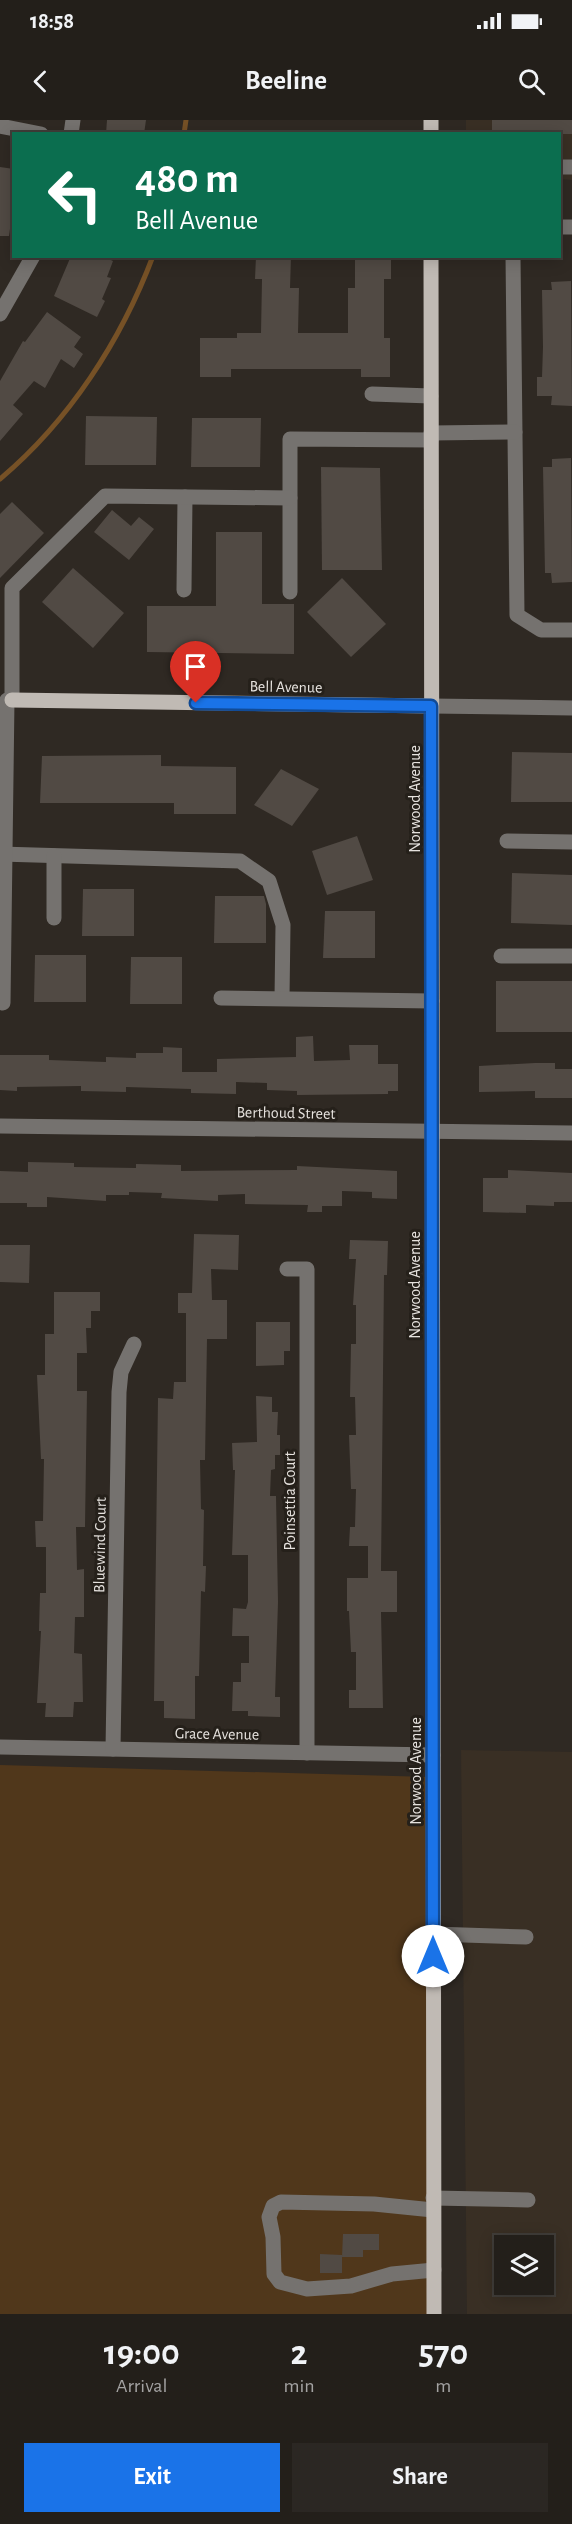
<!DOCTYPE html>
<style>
body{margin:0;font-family:"Alegreya Sans",sans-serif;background:#2b2723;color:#f1f3f6;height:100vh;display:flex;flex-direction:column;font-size:22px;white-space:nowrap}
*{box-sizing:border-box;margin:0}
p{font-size:20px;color:#a3a2a2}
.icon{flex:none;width:33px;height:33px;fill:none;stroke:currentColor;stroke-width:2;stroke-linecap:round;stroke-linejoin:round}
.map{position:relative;height:2194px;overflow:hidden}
.panel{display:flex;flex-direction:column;background:#231f1a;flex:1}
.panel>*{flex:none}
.hud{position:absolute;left:12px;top:12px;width:549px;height:126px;border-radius:0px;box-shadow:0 3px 15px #0003,0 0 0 2px #403d39;background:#0b6e4f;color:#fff;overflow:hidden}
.controls{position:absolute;left:494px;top:2115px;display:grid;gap:12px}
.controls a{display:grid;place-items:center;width:60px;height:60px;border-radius:0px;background:#231f1a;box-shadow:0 3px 15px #0003,0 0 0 2px #403d39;font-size:30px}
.pin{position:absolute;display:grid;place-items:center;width:51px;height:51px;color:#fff;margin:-62px -26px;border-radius:50% 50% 50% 0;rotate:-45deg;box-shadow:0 0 6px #0007}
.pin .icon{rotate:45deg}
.me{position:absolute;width:66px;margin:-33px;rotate:0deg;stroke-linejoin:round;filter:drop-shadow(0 0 4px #0008)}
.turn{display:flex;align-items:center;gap:21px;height:126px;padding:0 24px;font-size:27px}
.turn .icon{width:78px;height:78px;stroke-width:2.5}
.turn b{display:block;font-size:42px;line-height:51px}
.eta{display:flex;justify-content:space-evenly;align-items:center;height:102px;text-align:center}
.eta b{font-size:36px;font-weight:700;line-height:42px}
.cta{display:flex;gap:12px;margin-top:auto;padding:12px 24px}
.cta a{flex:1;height:69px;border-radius:0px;background:#1a73e8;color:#fff;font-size:24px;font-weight:700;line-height:69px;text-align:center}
.cta a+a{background:#2b2723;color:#f1f3f6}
.status{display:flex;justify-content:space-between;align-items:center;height:42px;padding:0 30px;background:#231f1a;direction:ltr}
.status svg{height:16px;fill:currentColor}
header{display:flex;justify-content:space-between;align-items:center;height:78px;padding:0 24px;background:#231f1a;font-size:27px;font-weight:700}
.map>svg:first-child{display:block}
</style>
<div class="status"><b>18:58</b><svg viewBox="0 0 49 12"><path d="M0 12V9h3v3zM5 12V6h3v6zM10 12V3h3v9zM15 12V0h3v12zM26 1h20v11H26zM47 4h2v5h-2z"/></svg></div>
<header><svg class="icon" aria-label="back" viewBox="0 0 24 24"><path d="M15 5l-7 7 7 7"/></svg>Beeline<svg class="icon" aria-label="search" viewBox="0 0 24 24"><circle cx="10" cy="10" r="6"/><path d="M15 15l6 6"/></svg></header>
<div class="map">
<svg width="572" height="2194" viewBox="0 0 572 2194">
<rect width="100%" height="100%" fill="#2f2923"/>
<g fill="#392f24" fill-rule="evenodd">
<path d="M466,0h106v60l-12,-1v-45h-94z"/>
<path d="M461,1630l111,2v562h-105zM504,2126h39v38h-39z"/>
</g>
<path fill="#50371b" d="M0,1645l429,12 4,537h-433z"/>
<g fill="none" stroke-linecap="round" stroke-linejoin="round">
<g stroke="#765126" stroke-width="5">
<path d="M184,14l2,-14"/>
<path d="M0,359c69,-58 121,-138 153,-223"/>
</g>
</g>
<g fill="#514a44">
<path d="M107,0h39l-2,14h-38z"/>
<rect x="492" y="0" width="80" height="14"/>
<path d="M0,47l14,2v31l-5,36h-9z"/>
<path d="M71,136h31l11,5 -6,16 4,1 -9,21 3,2 -8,16 -43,-21z"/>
<path d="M256,136h35l-1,32h9l-1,45h50v-45h7v-32h36v23h-7v59h6v39h-29v-8h-130v8h-31v-39h37v-5h24l1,-54h-7z"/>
<path d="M571,161l1,125 -21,-1 1,-9h-15v-19h5l1,-30 -1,-57h10l-1,-8z"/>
<path d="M47,192l34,25 -7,10 9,7 -9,14 -13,-9 -16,29 -11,-7 -21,24 10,9 -23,27v-60l23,-40 2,1z"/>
<path d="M86,296l71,1 -1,48h-71z"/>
<path d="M192,298h69l-1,49h-69z"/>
<path d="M571,338l1,124 -20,1 -1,-10h-6l-2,-106h9v-8z"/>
<path d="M321,347l59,1 2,102h-60z"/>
<path d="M12,382l32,31 -44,45v-64z"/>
<path d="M112,390l19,16 8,-9 15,12 -25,31 -35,-28z"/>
<path d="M216,412h46v72h32v50l-147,-2v-46h69z"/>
<path d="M73,448l51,45 -31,35 -51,-46z"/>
<path d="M342,458l44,46 -35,33 -44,-45z"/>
<path d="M512,632l60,1v49h-61z"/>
<path d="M161,635v11l75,1v47h-62v-11h-134l2,-47z"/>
<path d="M281,649l38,20 -27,37 -38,-21z"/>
<path d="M357,716l16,44 -46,15 -15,-44z"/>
<path d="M512,753l60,2v50l-61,-2z"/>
<path d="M83,769h51v47h-52z"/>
<path d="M215,776h49l2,8v39h-52z"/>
<path d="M325,791h50v47h-52z"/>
<path d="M35,835h51v47h-52z"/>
<path d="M131,837h51v47h-52z"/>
<rect x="496" y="861" width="76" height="51"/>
<path d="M313,916l1,25 36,-1 -1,-15h29v19h20v27h-10v3l-91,1v-4l-30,-1v-7l-31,-1v12l-45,-1v-4l-65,-2v5l-45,-1v-5l-64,1v4l-17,-1v-35h49v5l57,2v-5l30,1v-5h27v-6l19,1v24h35v-13l79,-2v-20z"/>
<path d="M535,943h20v6h17v29h-37v-7l-56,1v-26z"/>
<path d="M28,1042l46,1v4l62,1v-4l45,1v6l116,-1v-4l100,5v28l-25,-1v-6l-30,-1v15h-20v6h-15l1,-7 -63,-1v-10l-27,1v6l-57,-3 1,-5 -33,-1v3h-23v6l-59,-4v10h-20v-4h-27v-32l28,1z"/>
<path d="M508,1050l64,3v29h-18v4l-28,-1v8l-43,-1v-34h25z"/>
<path d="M194,1114l45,1 -1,35 -27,-1 1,31h15v39h-20l-2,121h-5l1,49 3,1 -1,56h3l-1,26 -4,-1 -2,85h-4v43l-31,-1v-17h-10l4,-303 15,1 1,-17h12v-69h-8v-20h14z"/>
<path d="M350,1120l38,1 -1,34h-3l-3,296h16v41h-16l2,96h-34v-18h7v-38h-5l-2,-41h-2v-33h21v-32h-19l1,-19h5l1,-38h-5l-2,-54h7l-1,-38h-5l1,-53h5v-39h-3l3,-46h-7z"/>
<path d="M0,1125h30l-1,38 -29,-1z"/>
<path d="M54,1172h46v19h-9v17h-5l1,25h-10v38h10l-2,136h-9l1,43 7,-1v48h-9l-1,36 8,1 1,48h-9l-1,15h-28l1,-14h-9l4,-72h-2l1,-38h6v-46h-10l-1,-26h8l1,-62h-3l-4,-84h8v-41h9z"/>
<path d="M256,1202h34v29h-6v14l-28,1z"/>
<path d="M256,1276l16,1v15h6l-1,23h3v20h-5v14l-4,1 -1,26h6l2,106 -3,95h5v20l-32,-1v-5h-16l1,-29h8v-19h8v-27h-17l1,-28 13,1 2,-7v-47h-16l3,-85h-2l-1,-27 25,-1z"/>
<path d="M343,2114h36v16h-16v7h-21z"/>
<path d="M320,2134l22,1v18h-22z"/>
</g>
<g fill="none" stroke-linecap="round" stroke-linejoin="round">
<g stroke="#75726f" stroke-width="15">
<path d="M0,6l41,8"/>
<path d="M71,14l2,-14"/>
<path d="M560,47h12"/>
<path d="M560,107h12"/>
<path d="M513,136l4,359 24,15h31"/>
<path d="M0,194l33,-58"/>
<path d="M372,274l59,2"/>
<path d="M431,313l84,-1"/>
<path d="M184,470l1,-93"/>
<path d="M290,472v-153l141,1"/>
<path d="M431,586l141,2"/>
<path d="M507,721l65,1"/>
<path d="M0,734l240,7 29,20 14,44 -1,73"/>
<path d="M54,736v62"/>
<path d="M501,836h71"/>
<path d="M221,878l211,3"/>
<path d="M3,883l4,-303h5v-112l93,-92 185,2"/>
<path d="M0,1006l572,7"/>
<path d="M287,1149h20v484"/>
<path d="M0,1627l433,8"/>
<path d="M113,1629l6,-357 2,-20 13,-28"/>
<path d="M433,1814l93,3"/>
<path d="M433,2078l95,2"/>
<path d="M433,2090l-59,-6 -93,-2 -8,4 -4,11 4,20 1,37 6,8 27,7 44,-3 41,-12 42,-4"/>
</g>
<g stroke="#c0bab4" stroke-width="15">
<path d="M431,0v14"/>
<path d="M431,136l3,2058"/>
<path d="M12,580l419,6"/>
</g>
</g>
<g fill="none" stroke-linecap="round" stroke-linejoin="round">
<g stroke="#114b97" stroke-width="15">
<path id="route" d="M196,583l235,3 2,1250"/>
</g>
<use href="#route" stroke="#1a73e8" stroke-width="10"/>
</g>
<g text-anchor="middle" stroke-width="6" stroke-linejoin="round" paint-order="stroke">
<g font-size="16" fill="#e6e2de" stroke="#25201a">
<text transform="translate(286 566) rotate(1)" y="6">Bell Avenue</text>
<text transform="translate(414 679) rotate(-90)" y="6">Norwood Avenue</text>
<text transform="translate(286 992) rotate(1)" y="6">Berthoud Street</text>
<text transform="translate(414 1165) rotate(-90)" y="6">Norwood Avenue</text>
<text transform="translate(289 1381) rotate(-90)" y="6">Poinsettia Court</text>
<text transform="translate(99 1425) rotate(-89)" y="6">Bluewind Court</text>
<text transform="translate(217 1613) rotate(1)" y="6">Grace Avenue</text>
<text transform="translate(415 1651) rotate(-90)" y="6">Norwood Avenue</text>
</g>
</g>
</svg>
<div class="controls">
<a><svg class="icon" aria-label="layers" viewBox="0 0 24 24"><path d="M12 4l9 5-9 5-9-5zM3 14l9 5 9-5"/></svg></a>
</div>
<div class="pin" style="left:196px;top:583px;background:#d93025"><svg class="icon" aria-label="arrive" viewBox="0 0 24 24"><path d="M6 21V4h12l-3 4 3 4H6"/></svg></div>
<svg class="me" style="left:433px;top:1836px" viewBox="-20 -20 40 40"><circle r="19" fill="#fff"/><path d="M0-13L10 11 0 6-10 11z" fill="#1a73e8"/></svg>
<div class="hud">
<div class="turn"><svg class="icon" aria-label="left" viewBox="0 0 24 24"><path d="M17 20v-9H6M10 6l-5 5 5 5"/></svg><div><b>480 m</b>Bell Avenue</div></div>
</div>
</div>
<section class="panel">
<div class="eta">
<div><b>19:00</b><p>Arrival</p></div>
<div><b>2</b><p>min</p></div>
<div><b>570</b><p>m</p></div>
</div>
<div class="cta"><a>Exit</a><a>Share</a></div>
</section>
